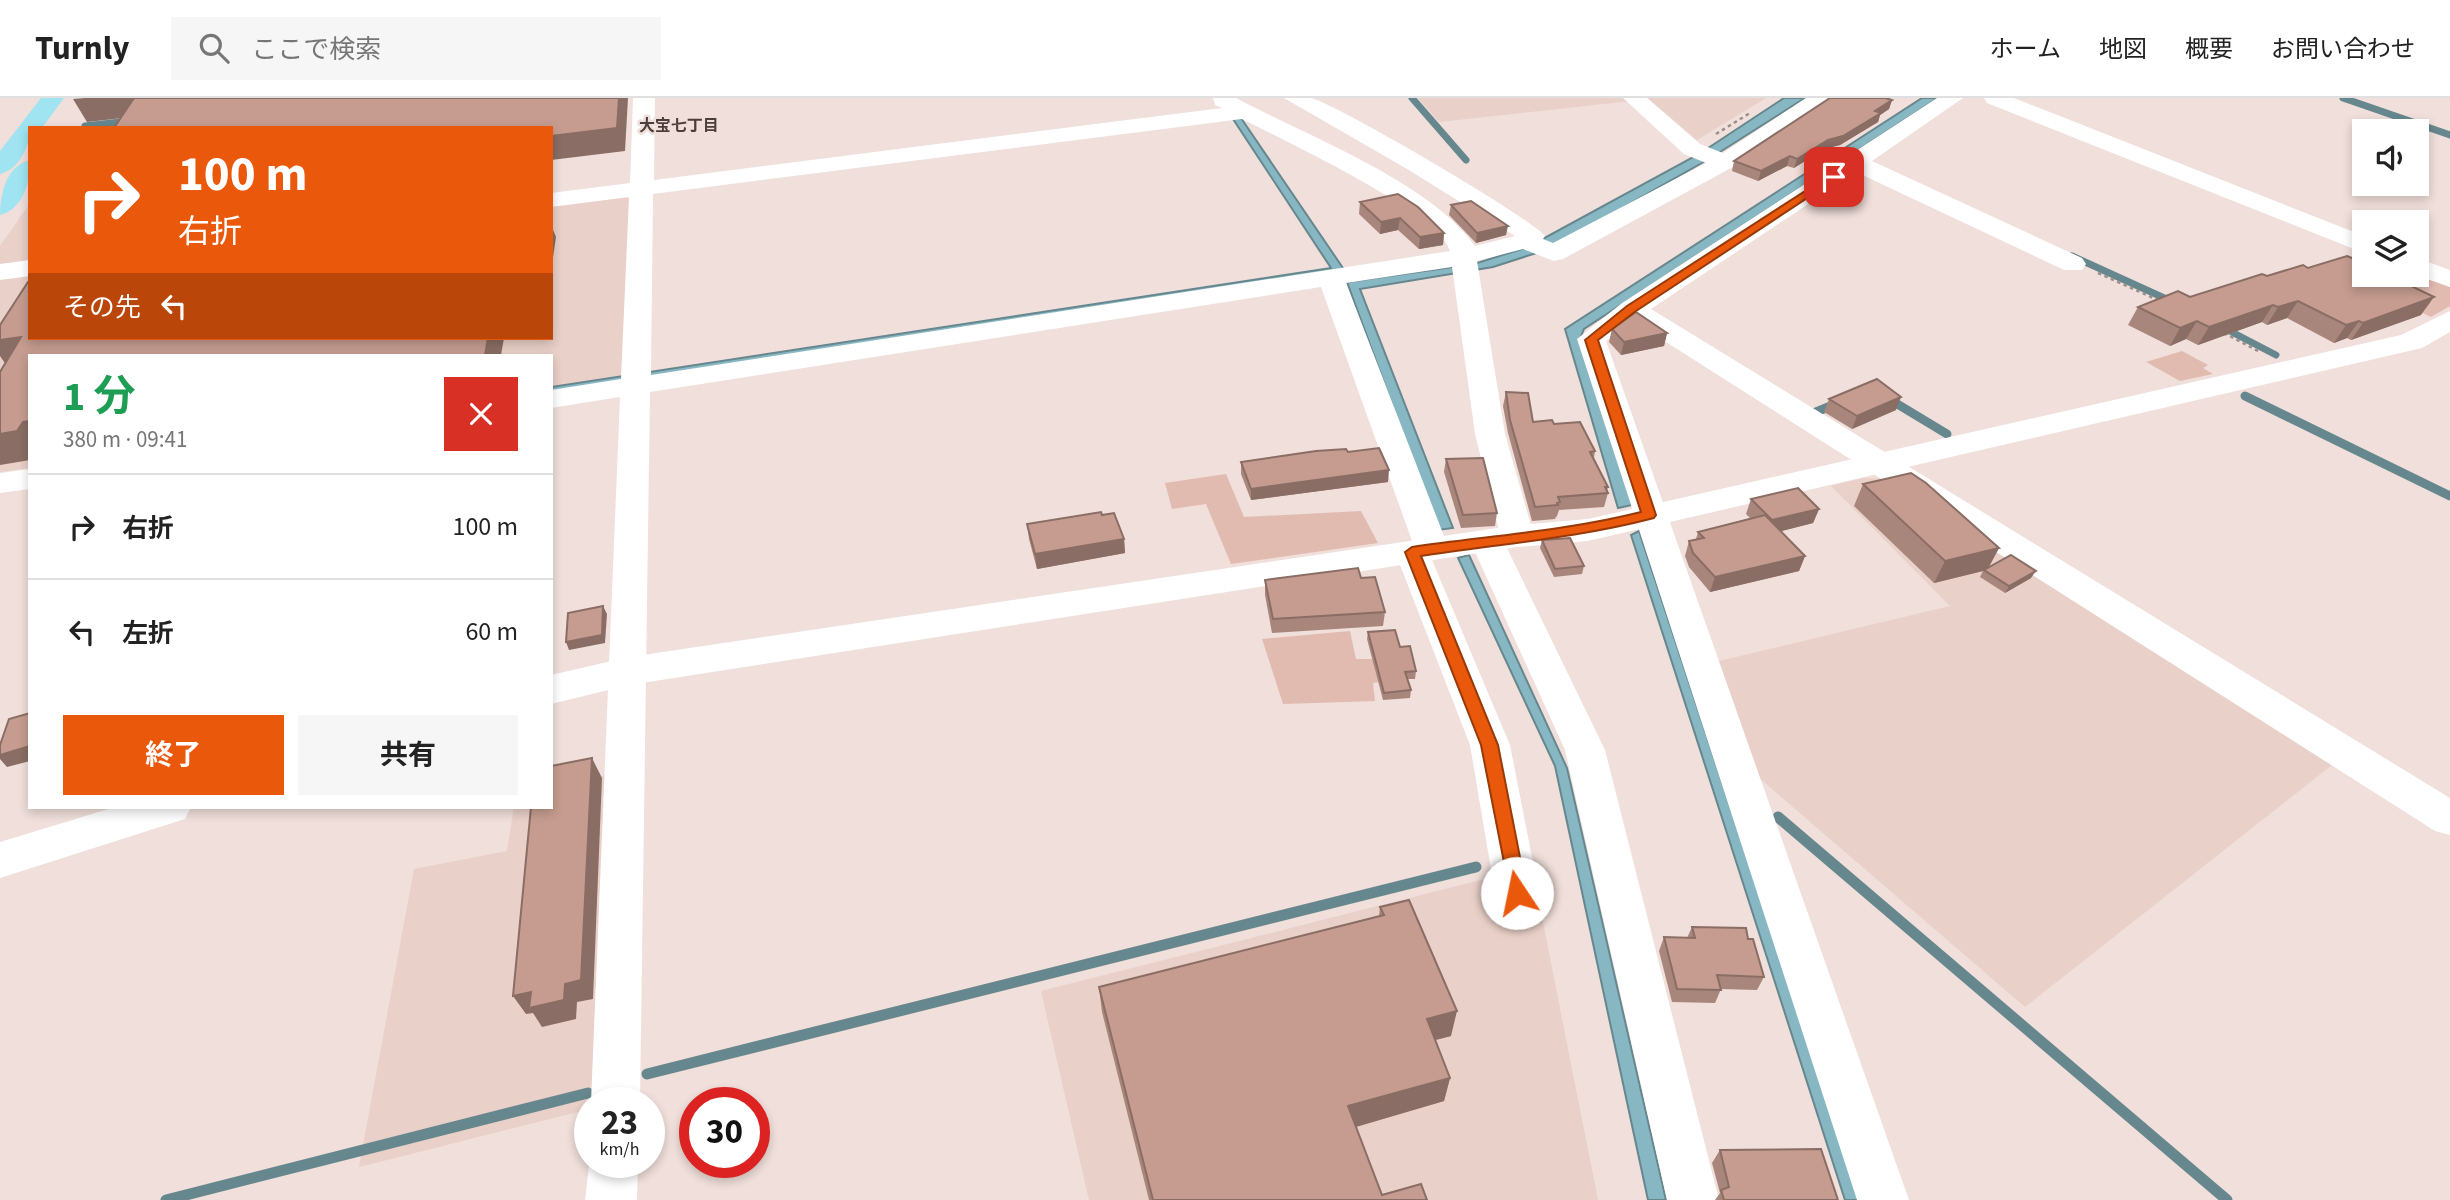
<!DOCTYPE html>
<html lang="ja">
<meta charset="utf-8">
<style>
body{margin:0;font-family:"Source Sans 3","Noto Sans JP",sans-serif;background:#f6f6f6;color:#222;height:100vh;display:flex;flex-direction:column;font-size:26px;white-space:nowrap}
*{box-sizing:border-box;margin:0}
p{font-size:23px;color:#767676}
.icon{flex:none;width:38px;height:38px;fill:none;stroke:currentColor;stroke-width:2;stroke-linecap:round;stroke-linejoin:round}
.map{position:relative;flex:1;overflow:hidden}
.drawer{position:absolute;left:28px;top:256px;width:525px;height:455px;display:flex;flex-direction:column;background:#fff;border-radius:0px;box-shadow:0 4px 10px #0003}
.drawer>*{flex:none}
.guide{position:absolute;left:28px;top:28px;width:525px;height:214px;border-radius:0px;box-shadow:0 4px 10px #0003;background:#ea580c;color:#fff;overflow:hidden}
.fabs{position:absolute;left:2352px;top:21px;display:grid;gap:14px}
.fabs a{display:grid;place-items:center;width:77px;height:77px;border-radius:0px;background:#fff;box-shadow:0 4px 10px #0003;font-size:35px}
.speed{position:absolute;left:574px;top:989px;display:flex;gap:14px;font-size:35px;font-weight:700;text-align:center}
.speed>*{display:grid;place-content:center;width:91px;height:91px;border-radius:50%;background:#fff;box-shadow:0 4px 10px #0003;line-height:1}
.speed small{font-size:18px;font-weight:400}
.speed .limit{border:10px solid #d22;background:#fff;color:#111}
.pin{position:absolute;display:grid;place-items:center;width:60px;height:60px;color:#fff;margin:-30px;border-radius:14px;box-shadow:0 4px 10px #0006}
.me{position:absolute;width:77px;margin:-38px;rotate:349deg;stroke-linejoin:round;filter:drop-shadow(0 0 5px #0008)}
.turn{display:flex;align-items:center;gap:24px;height:147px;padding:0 35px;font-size:32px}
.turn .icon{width:91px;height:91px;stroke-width:2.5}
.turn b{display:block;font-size:49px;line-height:60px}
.then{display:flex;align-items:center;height:66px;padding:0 35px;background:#0003;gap:14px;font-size:26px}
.round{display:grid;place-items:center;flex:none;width:74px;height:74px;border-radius:0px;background:#f6f6f6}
.summary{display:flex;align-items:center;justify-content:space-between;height:119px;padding:0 35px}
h1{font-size:42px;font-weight:700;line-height:52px;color:#1e9e55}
.button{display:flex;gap:14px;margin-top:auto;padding:14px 35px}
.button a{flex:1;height:80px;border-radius:0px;background:#ea580c;color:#fff;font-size:28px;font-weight:700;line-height:80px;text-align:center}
.button a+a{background:#f6f6f6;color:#222}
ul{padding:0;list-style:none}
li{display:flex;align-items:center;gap:21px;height:105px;padding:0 35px;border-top:2px solid #e0e0e0}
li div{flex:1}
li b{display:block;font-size:26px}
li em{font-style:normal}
header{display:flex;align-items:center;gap:42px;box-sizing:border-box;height:98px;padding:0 35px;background:#fff;border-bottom:2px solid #e0e0e0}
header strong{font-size:33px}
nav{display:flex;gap:38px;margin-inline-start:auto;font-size:24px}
.search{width:490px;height:63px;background:#f6f6f6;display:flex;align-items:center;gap:18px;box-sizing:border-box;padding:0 24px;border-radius:0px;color:#767676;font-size:26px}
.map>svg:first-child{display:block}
</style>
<header>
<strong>Turnly</strong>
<div class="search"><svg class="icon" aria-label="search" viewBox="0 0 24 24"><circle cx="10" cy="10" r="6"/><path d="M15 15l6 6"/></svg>ここで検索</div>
<nav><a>ホーム</a><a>地図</a><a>概要</a><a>お問い合わせ</a></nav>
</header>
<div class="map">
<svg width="2450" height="1102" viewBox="0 0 2450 1102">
<rect width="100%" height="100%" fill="#f0dfda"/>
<g fill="#e9d0c8">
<path d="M1418,0h209l4,3 -192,21z"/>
<path d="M1648,0h118l-69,42z"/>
<path d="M621,98l10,3 -10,177 -70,11v-32h-521v113l-30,4v-196l30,-4v66h521v-133z"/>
<path d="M30,105v58l-30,4v-19z"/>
<path d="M1864,380l21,1 452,282 -312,246 -275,-237 -35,-108 235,-56 -119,-120z"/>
<path d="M607,677l-8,327h-9v7l-231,58 55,-298 93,-18 7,-44h37v-19z"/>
<path d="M1532,769l66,333h-509l-48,-209z"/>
</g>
<g fill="#e2bbb0">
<path d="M2389,177h28l33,12v19l-19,11 -30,-14z"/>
<path d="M2182,253l26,14 -5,3 10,6 -33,7 -34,-19z"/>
<path d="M1226,376l18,43 117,-6 17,32 -147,21 -25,-60 -34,5 -7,-26z"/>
<path d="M1350,533l6,28h27l7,21 -17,3 2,18 -92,3 -21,-65z"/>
</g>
<g fill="#87b7c2" stroke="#67878e" stroke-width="2">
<path d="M1784,0h21l-96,61 -160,90 -56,18 -133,22 93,239 -15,2 -91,-248 127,-18 54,-17 171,-93z"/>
<path d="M1922,0h16l-354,231 -4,10 52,166 -14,3 -53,-179z"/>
<path d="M1241,20l104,153 -794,122v-6l780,-119 -98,-149z"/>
<path d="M1639,433l221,669h-15l-214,-665z"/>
<path d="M1469,457l98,213 99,432h-18l-93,-434 -97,-208z"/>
</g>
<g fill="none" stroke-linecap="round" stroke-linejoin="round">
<g stroke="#67878e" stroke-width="7">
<path d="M1412,0l54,62"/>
<path d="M2343,0l107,37"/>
<path d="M85,28l44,-5"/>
<path d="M2072,158l101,46"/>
<path d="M2224,230l52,27"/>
</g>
<g stroke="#67878e" stroke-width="9">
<path d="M2245,298l205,100"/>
<path d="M1889,301l58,35"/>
<path d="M1816,314l22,-9"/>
</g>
<g stroke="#67878e" stroke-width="11">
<path d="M1778,719l449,383"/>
<path d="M647,976l829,-207"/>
<path d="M166,1102l422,-107"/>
</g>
<g stroke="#9c8f8b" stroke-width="2.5" stroke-dasharray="3.5 3.5" stroke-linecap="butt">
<path d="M1716,36l34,-21"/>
<path d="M2098,175l62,28"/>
<path d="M2224,235l36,19"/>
</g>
<g fill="#fff" fill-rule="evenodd">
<path d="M633,0h22l-1,82 568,-72 -7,-3 -2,-7h23c69,37 195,84 239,148l40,-10 -108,-67 -123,-71c9,0 19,0 27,0 24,5 222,121 234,138l-2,3 10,4 153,-80 -22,-9 -61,-56h24l53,46 23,9 83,-55h26l-99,69 -170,92 -9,2 -31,-12 -46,12 28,173 29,102 -5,8 -12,3 -12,-3 100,206 114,450h-52l-102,-450 -95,-209 5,-8 12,-3 13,5 -25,-101 -23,-167 -106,16 103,266 -5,8 -12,3 78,185 29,148 -7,13 -15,5 -15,-5 -7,-13 -25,-148 -75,-193 5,-8 12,-3 -91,-254 -671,105 -10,710h-49l29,-705 -69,11v-18l70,-11 8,-182 -78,10v-14l79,-10zM1242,21c39,20 198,94 208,132l-799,124 2,-181z"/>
<path d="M1937,0h26l-91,63 210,97 4,6 -4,6h-18l-208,-98 -205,137 799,489v37l-15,-4 -802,-510 -27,20 303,859h-52l-280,-861 45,-36z"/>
<path d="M1984,0h30l350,138v17l-377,-150z"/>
<path d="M2417,160l33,12v17l-34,-12z"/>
<path d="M30,162v16l-30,4v-16z"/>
<path d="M30,371v20l-30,4v-20z"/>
<path d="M590,1059v5h48l-1,38h-52z"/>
</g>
<g fill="#fff" fill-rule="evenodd">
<path d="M2450,213v21l-28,16 -834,193 -71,6 -888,138 -78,19v-29l78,-18 888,-132 71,-6 813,-184z"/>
<path d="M115,709h76l-6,12 -185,59v-36z"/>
</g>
<g fill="#a0e4f2" fill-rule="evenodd">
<path d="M41,0h23l-22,30h-12c0,18 -11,42 -30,46v-23z"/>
<path d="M30,62c0,21 -6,49 -30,55 0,-21 6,-49 30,-55z"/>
</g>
</g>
<g fill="#a9867b">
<path d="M1830,0h61l-2,1 3,1 -3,9 -9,6 -2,7 -38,23 -16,4 -30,19 -7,-2 -29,15 -26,-10 2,-10z"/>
<path d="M1360,104l84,31 -1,12 -24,4 -21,-19 -18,4 -21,-20z"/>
<path d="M1451,107l55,30 -30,8 -27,-28z"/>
<path d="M2308,170l103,18 10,29 -70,25 -4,-2 -13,5 -47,-25 -20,7 -5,-3 -64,23 -12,-6 -16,7 -42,-21 10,-18 52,-10 77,-21z"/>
<path d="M1612,231l55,4 -3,13 -43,9 -12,-13z"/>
<path d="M1506,294l27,30 21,2 41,27 -1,7 14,29 -1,4 1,2 -4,14 -45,3 -2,6 -1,1 -1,2 -23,2 -24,-88 -5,-27z"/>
<path d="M1829,301l67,11 -44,19 -28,-17z"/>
<path d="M1348,354l40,30 -137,18 -10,-26v-12z"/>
<path d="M1446,361l51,54 -2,13 -34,2 -17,-56z"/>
<path d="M1863,386l136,64 -10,19 42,11 -26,15 -25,-16 3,-6 -49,12 -80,-77z"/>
<path d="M1751,401l68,10 -6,14 -32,8 24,25 -6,15 -89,21 -21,-25 -4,-11 4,-15 7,-2 2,-7 52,-14 -4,-4z"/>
<path d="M1102,417l22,24 1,14 -88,16 -8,-30 -2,-15z"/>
<path d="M1542,442l42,26 -2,8 -28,3 -14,-29z"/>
<path d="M1361,480l24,34 -2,14 -111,7 -7,-38v-15z"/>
<path d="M1368,534l32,15 16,24 -1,8h-8l4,11 -1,8 -27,2 -16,-61z"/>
<path d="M1380,809l71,129 -15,4 14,38 -6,23 -88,26 26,68 45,5h-278l-47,-188 -3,-25 280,-71z"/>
<path d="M1692,829l56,12 16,38 -7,13 -36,-1 -6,14 -43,-1 -13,-51 5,-14 23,1z"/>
<path d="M1720,1052l118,50h-123l5,-7 -8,-30z"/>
</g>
<g fill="#8a6d64">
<path d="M85,0h56l9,17 -63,7 -14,-23z"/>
<path d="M619,0h9l-3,53 -74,9v-24z"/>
<path d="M1892,2l-3,9 -9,6 -2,7 -38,23 -16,4 -30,19 3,-9z"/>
<path d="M1790,58l-3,10 -29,15 3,-10z"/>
<path d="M1400,120l-2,12 -18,4 1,-12z"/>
<path d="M551,127l5,12 -5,34z"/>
<path d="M1508,128l-2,9 -30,8 1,-10z"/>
<path d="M1444,135l-1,12 -24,4 1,-12z"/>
<path d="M2434,199l-13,18 -70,25 12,-17z"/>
<path d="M2298,203l-11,17 -20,7 11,-18z"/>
<path d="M2273,207l-11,17 -64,23 11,-18z"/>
<path d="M2197,223l-11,18 -16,7 10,-18z"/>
<path d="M2359,223l-12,17 -13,5 12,-18z"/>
<path d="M1667,235l-3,13 -43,9 3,-13z"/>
<path d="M21,239l-12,32 -9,-13v-16z"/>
<path d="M488,240h16l-3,17h-16z"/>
<path d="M1901,299l-5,13 -44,19 5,-13z"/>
<path d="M30,323v39l-30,5v-31l23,-12z"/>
<path d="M1389,372l-1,12 -137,18v-11z"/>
<path d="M1819,411l-6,14 -47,12 6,-15z"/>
<path d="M1124,441l1,14 -88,16 -2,-15z"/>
<path d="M1999,450l-12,22 -53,13 11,-22z"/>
<path d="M1805,458l-6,15 -89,21 5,-15z"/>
<path d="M2036,473l-5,7 -26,15 4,-7z"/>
<path d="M603,508l4,8 -2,29 -36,7 -3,-8z"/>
<path d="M30,648v15l-23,6 -7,-8v-4z"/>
<path d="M592,660l10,20 -9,221 -16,3 -1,17 -34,8 -9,-14 -7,1 -13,-18 52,-12z"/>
<path d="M1457,913l-6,25 -29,7 5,-24z"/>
<path d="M1450,980l-6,23 -99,29 3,-24z"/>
</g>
<g fill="#c59c8f" stroke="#8a6d64" stroke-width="2">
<path d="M134,0h485l-2,30 -66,8v-8h-437z"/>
<path d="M1830,0h55l7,2 -17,11 6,2 -38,23 -15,4 -31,19 -7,-3 -29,15 -27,-10z"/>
<path d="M1398,96l20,13 26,26 -24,4 -20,-19 -19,4 -21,-20z"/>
<path d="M1471,103l37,25 -31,7 -26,-28z"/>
<path d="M2347,158l17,7v12h27l21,9 -3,1 25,12 -71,26 -4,-2 -13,4 -48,-24 -20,6 -5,-2 -64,22 -12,-6 -17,7 -42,-21 40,-16 12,6 72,-23 5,2 36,-11 5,3z"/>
<path d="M28,184h2v56h458l-3,17h-455v66l-7,1 -6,9 -17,3v-62l21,-35 -21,3v-15z"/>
<path d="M1636,214l31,21 -43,9 -12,-13z"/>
<path d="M1877,281l24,18 -44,19 -28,-17z"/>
<path d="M1506,294l22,1 5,29 19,-2 2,4 26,-2 15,29 -5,1 18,35h-3l3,6 -50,4 2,5 -3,1 1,2 -23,2 -25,-87z"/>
<path d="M1379,350l10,22 -138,19 -10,-27 75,-11 30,-2 2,3z"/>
<path d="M1483,360l14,55 -34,2 -17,-56z"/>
<path d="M1911,375l15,10 73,65 -54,13 -82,-77z"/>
<path d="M1798,390l21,21 -47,11 -21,-21z"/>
<path d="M1101,414l1,3 12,-2 10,26 -89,15 -8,-30z"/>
<path d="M1765,417l40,41 -90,21 -22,-24 -4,-12 15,-3 -6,-6z"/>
<path d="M1570,440l14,28 -29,3 -13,-29z"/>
<path d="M2011,457l25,16 -27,15 -25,-16z"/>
<path d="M1358,470l3,10 14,-1 10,35 -112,7 -8,-39z"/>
<path d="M603,508l-1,29 -36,7 2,-29z"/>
<path d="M1395,532l5,17 10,-1 6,25 -11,1 6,18 -27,3 -16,-61z"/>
<path d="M30,615v33l-30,9v-10l9,-26z"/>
<path d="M592,660l-11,222 -16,4 -1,16 -35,8 2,-16 -18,4 18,-189h20v-41z"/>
<path d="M1409,802l48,111 -30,8 23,59 -102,28 34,89 39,-11 6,16h-274l-54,-213 285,-72 -4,-8z"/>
<path d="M1692,829l54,1 2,11h5l11,38 -47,-2 4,15 -44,-1 -13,-52 31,1z"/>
<path d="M1821,1051l17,51h-114l-3,-10 8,-3 -9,-37z"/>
</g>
<path fill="#ea580c" stroke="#983908" stroke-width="2" d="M1830,77l9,2 -203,134 -38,29 58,175 -2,3c-76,20 -155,26 -233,38l77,189 29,148 -3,5h-13l-30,-153 -76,-193 7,-5c76,-11 154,-16 229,-35l-56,-172 42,-34z"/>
<g text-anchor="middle" stroke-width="5" stroke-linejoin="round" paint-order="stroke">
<g font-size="16" font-weight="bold" fill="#4c3e3a" stroke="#f0dfda">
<text x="679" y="33">大宝七丁目</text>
</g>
</g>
</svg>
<div class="fabs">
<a><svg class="icon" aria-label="sound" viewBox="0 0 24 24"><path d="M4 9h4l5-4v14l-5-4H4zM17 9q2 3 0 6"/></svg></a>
<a><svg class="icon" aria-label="layers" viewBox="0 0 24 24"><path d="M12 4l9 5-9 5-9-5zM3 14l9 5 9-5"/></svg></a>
</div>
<div class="speed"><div>23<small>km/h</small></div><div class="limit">30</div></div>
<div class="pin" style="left:1834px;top:79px;background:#d93025"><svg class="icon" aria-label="arrive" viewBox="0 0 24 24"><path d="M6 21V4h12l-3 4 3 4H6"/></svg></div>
<svg class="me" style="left:1517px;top:795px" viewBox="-20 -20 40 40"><circle r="19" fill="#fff"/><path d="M0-13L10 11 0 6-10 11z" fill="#ea580c"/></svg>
<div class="guide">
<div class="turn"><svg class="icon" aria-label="right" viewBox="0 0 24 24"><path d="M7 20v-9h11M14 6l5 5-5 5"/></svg><div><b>100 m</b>右折</div></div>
<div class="then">その先<svg class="icon" aria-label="left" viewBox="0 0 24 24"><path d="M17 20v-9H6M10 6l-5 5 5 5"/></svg></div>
</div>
<section class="drawer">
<div class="summary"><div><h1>1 分</h1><p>380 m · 09:41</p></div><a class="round" style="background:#d93025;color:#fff"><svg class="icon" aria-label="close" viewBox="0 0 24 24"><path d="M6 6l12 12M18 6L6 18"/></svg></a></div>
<ul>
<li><svg class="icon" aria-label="right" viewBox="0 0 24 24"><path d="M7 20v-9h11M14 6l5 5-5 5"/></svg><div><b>右折</b></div><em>100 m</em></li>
<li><svg class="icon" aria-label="left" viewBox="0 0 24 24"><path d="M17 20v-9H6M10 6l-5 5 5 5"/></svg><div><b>左折</b></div><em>60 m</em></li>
</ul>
<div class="button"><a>終了</a><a>共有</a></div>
</section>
</div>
